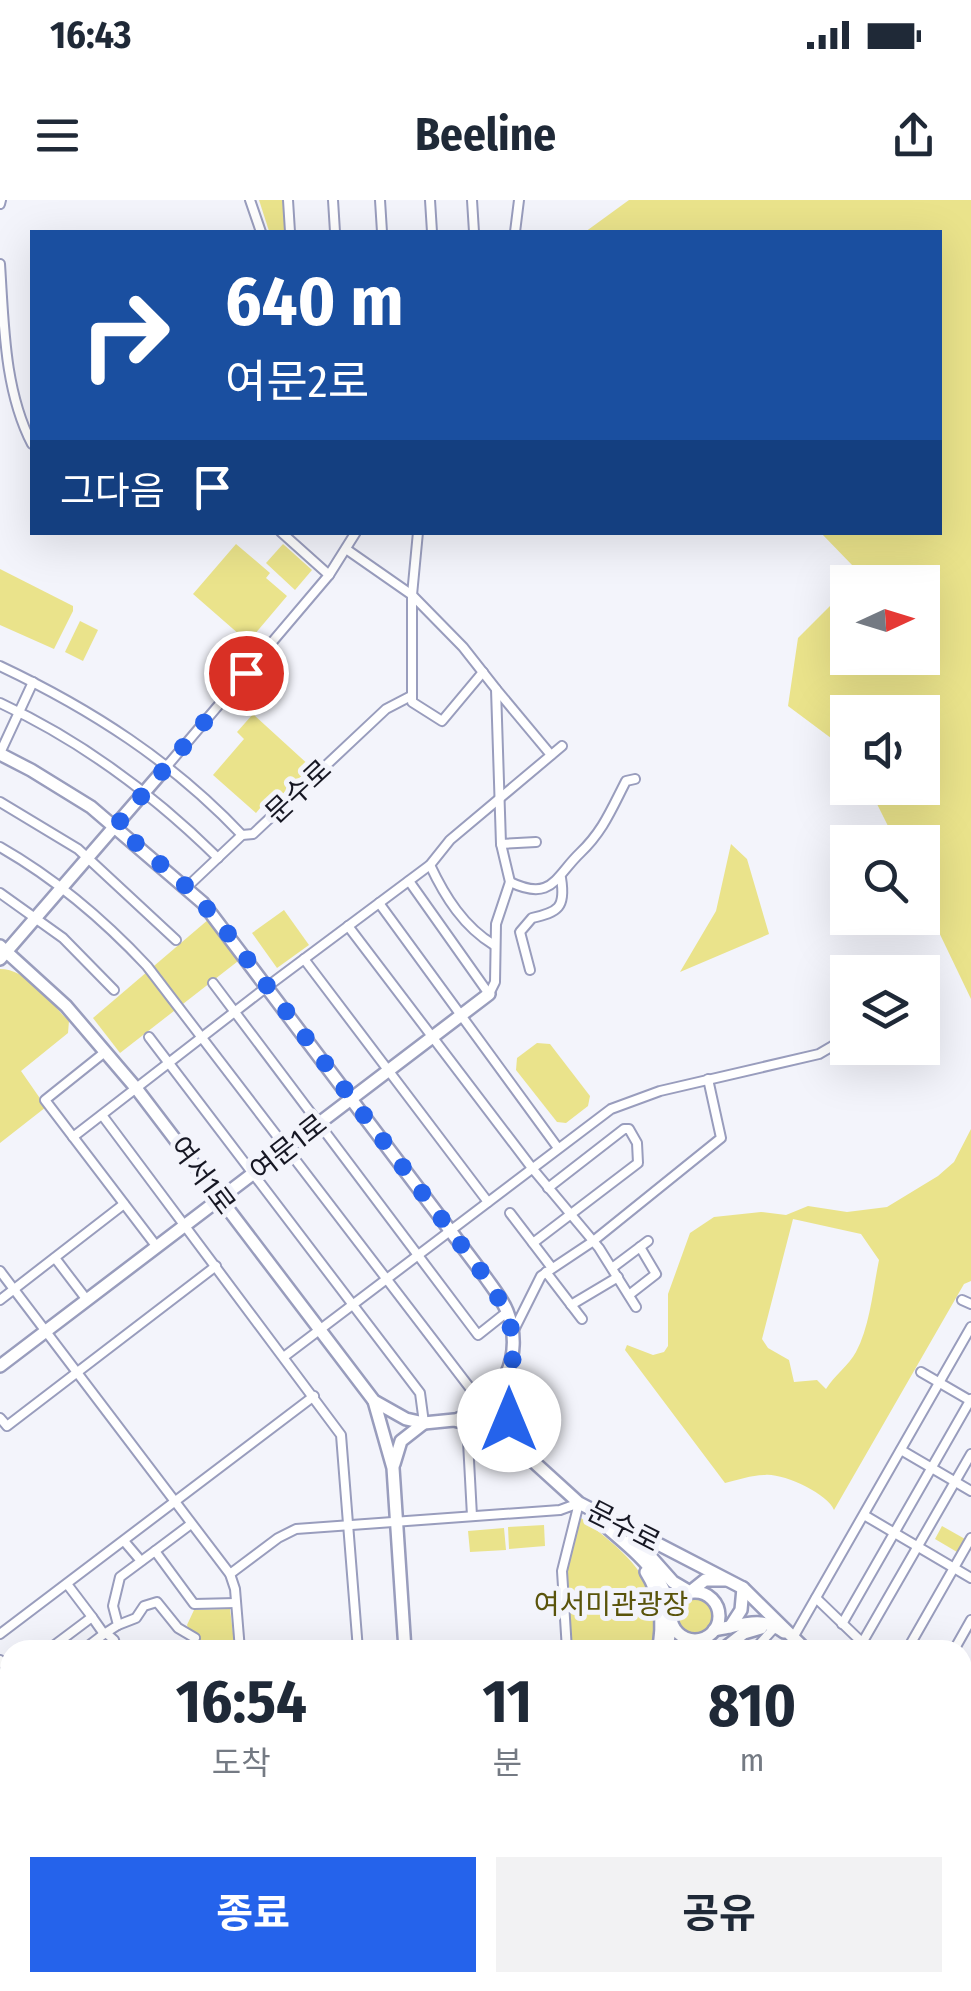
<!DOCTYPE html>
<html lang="ko">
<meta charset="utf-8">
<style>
body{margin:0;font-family:"Fira Sans Condensed","Noto Sans KR",sans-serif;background:#f2f2f3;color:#1f2937;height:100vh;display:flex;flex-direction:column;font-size:38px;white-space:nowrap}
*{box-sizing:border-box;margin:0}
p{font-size:32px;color:#747a83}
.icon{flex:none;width:55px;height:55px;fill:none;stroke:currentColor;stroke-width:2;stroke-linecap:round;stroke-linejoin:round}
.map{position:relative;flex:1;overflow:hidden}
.side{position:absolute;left:0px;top:1440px;width:972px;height:352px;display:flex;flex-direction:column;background:#fff;border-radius:30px 30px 0 0;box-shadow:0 10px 40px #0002}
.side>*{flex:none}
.hud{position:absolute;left:30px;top:30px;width:912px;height:305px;border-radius:0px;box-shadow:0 10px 40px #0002;background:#1a4fa0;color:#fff;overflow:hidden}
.needle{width:65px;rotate:86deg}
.tools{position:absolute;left:830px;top:365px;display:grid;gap:20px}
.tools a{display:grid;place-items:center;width:110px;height:110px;border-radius:0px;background:#fff;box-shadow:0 10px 40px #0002;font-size:50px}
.pin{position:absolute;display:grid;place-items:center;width:85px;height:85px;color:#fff;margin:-42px;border:5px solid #fff;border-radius:50%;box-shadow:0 2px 10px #0007}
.me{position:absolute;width:110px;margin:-55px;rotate:0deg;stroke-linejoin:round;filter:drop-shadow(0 0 8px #0008)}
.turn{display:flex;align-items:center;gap:35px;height:210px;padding:0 30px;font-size:45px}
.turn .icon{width:130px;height:130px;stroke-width:2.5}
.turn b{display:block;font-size:70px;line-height:85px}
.then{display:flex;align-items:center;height:95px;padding:0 30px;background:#0003;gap:20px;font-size:38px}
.eta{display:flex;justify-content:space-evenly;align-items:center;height:170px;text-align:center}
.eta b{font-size:60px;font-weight:700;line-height:70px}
.primary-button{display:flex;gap:20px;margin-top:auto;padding:20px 30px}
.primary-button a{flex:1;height:115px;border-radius:0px;background:#2563eb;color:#fff;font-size:40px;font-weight:700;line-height:115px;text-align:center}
.primary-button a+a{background:#f2f2f3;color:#1f2937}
.status{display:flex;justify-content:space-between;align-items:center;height:70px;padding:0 50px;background:#fff;direction:ltr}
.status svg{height:28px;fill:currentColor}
header{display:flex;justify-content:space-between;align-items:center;height:130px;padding:0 30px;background:#fff;font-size:45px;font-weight:700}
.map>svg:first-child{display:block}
</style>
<div class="status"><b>16:43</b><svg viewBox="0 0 49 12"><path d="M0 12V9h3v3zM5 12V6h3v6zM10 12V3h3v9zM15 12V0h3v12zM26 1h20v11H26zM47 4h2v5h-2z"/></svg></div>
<header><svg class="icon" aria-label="menu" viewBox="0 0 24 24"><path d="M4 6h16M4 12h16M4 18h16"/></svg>Beeline<svg class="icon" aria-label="share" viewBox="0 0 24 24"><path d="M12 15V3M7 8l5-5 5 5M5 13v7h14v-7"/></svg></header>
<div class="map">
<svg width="971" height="1791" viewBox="0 0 971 1791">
<rect width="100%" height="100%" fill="#f3f4fb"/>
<g fill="#eae38b" fill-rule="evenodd">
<path d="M259,0h25l2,31h-17z"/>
<path d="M629,0h342v799l-48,-100 -1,-57h-26l-27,-54h53v-76h-74l-1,38 -59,-44 10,-68 49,-49 1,69h74v-76h-70l1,-16 -32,-33 119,-1v-300h-355z"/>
<path d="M236,344l34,29 -4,5 21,18 -39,46 -55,-48z"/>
<path d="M283,344l29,26 -17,20 -29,-27z"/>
<path d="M0,369l73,37v5l-19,38 -54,-24z"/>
<path d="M80,421l18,9 -15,31 -18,-9z"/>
<path d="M253,514l58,53 -45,43 -5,-3 -5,6 -43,-38 31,-36 -7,-7z"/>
<path d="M731,644l16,15 22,75 -89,38 36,-61z"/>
<path d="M284,710l25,35 -32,23 -25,-35z"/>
<path d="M209,719l33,39 -122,95 -27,-35z"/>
<path d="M0,769c28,0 50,34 69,52l-1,12 -47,38 25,36 -46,36z"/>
<path d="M537,843l13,1 40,52 -2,10 -22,17 -9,-1 -41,-52 1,-12z"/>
<path d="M971,929v152l-7,3 -130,226c-6,-16 -51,-37 -69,-35 -13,0 -27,5 -40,8l-100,-133 2,-5 26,10 11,-3 4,-6v-52l22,-61 24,-16 47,-5 25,3 22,-9 39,6 40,-5 51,-31 16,-14zM793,1019l68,15 18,26c-6,29 -9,66 -23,92 -7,13 -22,24 -30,37l-9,-9 -23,2 -5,-22 -21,-12 -6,-9z"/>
<path d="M581,1318c49,38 83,63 72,132h-81l-5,-83z"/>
<path d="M544,1325l1,21 -36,3 -1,-22z"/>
<path d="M942,1326l23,13 -8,13 -22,-13z"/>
<path d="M504,1328l2,22 -36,2 -2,-21z"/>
<circle cx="695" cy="1416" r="18"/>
<path d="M230,1409l5,41h-34c-3,-11 -11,-15 -14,-25l7,-15z"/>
<path d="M518,1782l123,1 2,8h-138z"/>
</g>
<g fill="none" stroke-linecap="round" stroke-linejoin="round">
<g stroke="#c1b95c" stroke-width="2.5">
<path d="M962,1700l9,-8"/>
<path d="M872,1791l4,-9"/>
</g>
<g stroke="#999dbd" stroke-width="12">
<g id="street">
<path d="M250,0l11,32"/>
<path d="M288,0l2,32"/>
<path d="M333,0l2,32"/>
<path d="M380,0l2,32"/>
<path d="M430,0l2,32"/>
<path d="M472,0l2,32"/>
<path d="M0,4l1,-4"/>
<path d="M515,32l4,-32"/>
<path d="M0,64c4,60 4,126 32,180"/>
<path d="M281,332l48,43"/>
<path d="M418,332l-6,63v107l30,19 41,-49"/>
<path d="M346,349l66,46 51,52 33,42 5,155 9,38 -14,42 -1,58 -6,12"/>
<path d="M0,466c91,43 172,95 242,169"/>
<path d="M496,489l55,66"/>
<path d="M0,503c82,38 154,92 218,155"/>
<path d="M0,553l33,-71"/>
<path d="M167,566l162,-191 27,-43"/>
<path d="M0,602l78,47 98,91"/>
<path d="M501,644l35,-2"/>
<path d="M0,647c56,32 103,72 147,119l336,439"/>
<path d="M430,665c15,32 34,62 64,80"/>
<path d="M409,681l80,113"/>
<path d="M510,682c42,20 45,-5 70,-29 23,-22 31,-43 46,-72l9,-2"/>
<path d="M187,687l55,-52 11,-1 133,-125 25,-13"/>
<path d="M0,693l63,45 51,52"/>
<path d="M379,703l179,245"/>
<path d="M348,726l184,242 67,80 37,59"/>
<path d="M304,759l184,243"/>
<path d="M530,770l-10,-38 12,-14c26,-6 34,-10 29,-40"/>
<path d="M213,783l265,352 29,-23"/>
<path d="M149,837l271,356 4,30"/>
<path d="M105,852l-60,48 112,147"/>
<path d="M102,915l239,320 17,215"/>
<path d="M73,937l195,-151 162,-121 20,-25 112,-94"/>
<path d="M510,1013l42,55"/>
<path d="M533,1043l105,-80 -1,-20 -8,-14h-5l-76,59"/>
<path d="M55,1058l32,42"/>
<path d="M612,1068l36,-27"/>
<path d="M0,1071l230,303 5,15 5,61"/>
<path d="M546,1072l36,47"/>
<path d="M629,1095l27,-21 -16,-27"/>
<path d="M0,1100l124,-96"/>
<path d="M962,1100l9,4"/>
<path d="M571,1105l47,-28"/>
<path d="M513,1132l28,-56 51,-34 129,-104 -13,-59"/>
<path d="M285,1156l326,-247 49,-18 159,-37 29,-17"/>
<path d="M921,1172l50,29"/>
<path d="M0,1218l7,8 209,-160"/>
<path d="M467,1223l5,93"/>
<path d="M901,1250l70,41"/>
<path d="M864,1315l107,63"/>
<path d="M124,1341l17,20"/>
<path d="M155,1351l36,-27"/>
<path d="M230,1374l48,-36 18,-9 264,-19 19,-7 -17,68 5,79"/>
<path d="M67,1384l25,33"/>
<path d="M816,1398l54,52"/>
<path d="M842,1424l129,-225"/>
<path d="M118,1425l18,-7 8,-12 13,-4 21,26 17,10"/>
<path d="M106,1433l8,7 3,10"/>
<path d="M0,1434l314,-238"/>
<path d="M794,1436l177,-309"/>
<path d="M48,1450l44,-33 12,17 14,-9 -5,-19 7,-29 35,-26 39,53 42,-1"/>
<path d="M83,1450l21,-16"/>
<path d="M754,1450l22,-24"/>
<path d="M855,1450l7,-7 109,-189"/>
<path d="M907,1450l64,-112"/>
<path d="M954,1450l17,-30"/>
<path d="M0,1460l10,13"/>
<path d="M0,1486l10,-8"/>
<path d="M962,1527l9,-15"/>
<path d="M5,1538l5,6"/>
<path d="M0,1586l10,1"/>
<path d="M962,1679l9,-7"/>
<path d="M0,1683l10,1"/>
<path d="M962,1720l9,-7"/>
<path d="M134,1782l7,5 7,-5"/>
<path d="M646,1782l2,9"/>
<path d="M724,1782l6,9"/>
<path d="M493,1791l12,-9"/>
<path d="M748,1791l5,-9"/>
<path d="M862,1791l1,-9"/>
<path d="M890,1791l4,-9"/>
<path d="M948,1791l1,-9"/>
</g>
</g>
<g stroke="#999dbd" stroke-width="16">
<g id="secondary">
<path d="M0,554l31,16 60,37 112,96 283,375c7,10 16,21 21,33 18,44 -5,93 -49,108"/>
<path d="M0,746l66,60 70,82 238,313 32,18 18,4 30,-3 48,13 77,70 164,85 63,62"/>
<path d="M0,759l167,-193"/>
<path d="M0,1166l489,-372"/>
<path d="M507,1177l1,40 14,28"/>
<path d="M374,1201l19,67 12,182"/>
<path d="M394,1264l7,-23 23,-18"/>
<path d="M594,1316c43,39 91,66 72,134"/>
<path d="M632,1336l41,46 17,10 15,-12h20"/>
<path d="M646,1372c15,23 18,52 12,78"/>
<circle cx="695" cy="1416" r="24"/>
<path d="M730,1427l11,-17 2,-22"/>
<path d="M714,1430c26,-4 47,-15 70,2"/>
<path d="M722,1450l22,-17 17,-5"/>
<path d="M962,1588l9,5"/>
<path d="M0,1634l10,2"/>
</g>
</g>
<use href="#street" stroke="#fff" stroke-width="8"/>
<use href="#secondary" stroke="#fff" stroke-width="11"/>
</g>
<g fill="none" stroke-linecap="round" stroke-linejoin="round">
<path stroke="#2563eb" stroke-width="18" stroke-dasharray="0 32.4" d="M246,473l-130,153 71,61 33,36 266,355c17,26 32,52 26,85 -4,20 -8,37 -3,57"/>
</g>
<g text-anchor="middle" stroke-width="10" stroke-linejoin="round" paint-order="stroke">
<g font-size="28" fill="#161723" stroke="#f3f4fb">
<text transform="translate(298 591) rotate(-43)" y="10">문수로</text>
<text transform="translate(288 947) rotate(-38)" y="10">여문1로</text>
<text transform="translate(203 975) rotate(53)" y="10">여서1로</text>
<text transform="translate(624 1326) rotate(27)" y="10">문수로</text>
</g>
<g font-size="28" fill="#5a540b" stroke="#f3f4fb">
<text x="611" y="1414">여서미관광장</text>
</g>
</g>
</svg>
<div class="tools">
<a><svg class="needle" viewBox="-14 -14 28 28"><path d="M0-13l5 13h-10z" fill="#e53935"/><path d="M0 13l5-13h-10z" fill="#747a83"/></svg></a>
<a><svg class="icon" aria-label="sound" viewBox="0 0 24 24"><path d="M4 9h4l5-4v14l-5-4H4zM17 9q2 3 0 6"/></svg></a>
<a><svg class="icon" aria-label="search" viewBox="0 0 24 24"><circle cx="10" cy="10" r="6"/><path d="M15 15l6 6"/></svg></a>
<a><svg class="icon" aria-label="layers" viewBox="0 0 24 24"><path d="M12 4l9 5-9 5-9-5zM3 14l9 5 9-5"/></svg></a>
</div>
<div class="pin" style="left:246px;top:473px;background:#d93025"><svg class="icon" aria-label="arrive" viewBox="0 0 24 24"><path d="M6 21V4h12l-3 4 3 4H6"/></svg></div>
<svg class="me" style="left:509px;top:1220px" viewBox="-20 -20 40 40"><circle r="19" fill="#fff"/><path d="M0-13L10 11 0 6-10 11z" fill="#2563eb"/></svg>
<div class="hud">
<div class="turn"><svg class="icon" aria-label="right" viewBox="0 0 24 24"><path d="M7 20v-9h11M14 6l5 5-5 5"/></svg><div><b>640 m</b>여문2로</div></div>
<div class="then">그다음<svg class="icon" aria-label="arrive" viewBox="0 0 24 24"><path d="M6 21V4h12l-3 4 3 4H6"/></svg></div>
</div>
<section class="side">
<div class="eta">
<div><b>16:54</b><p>도착</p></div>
<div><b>11</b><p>분</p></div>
<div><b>810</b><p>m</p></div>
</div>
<div class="primary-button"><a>종료</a><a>공유</a></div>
</section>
</div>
